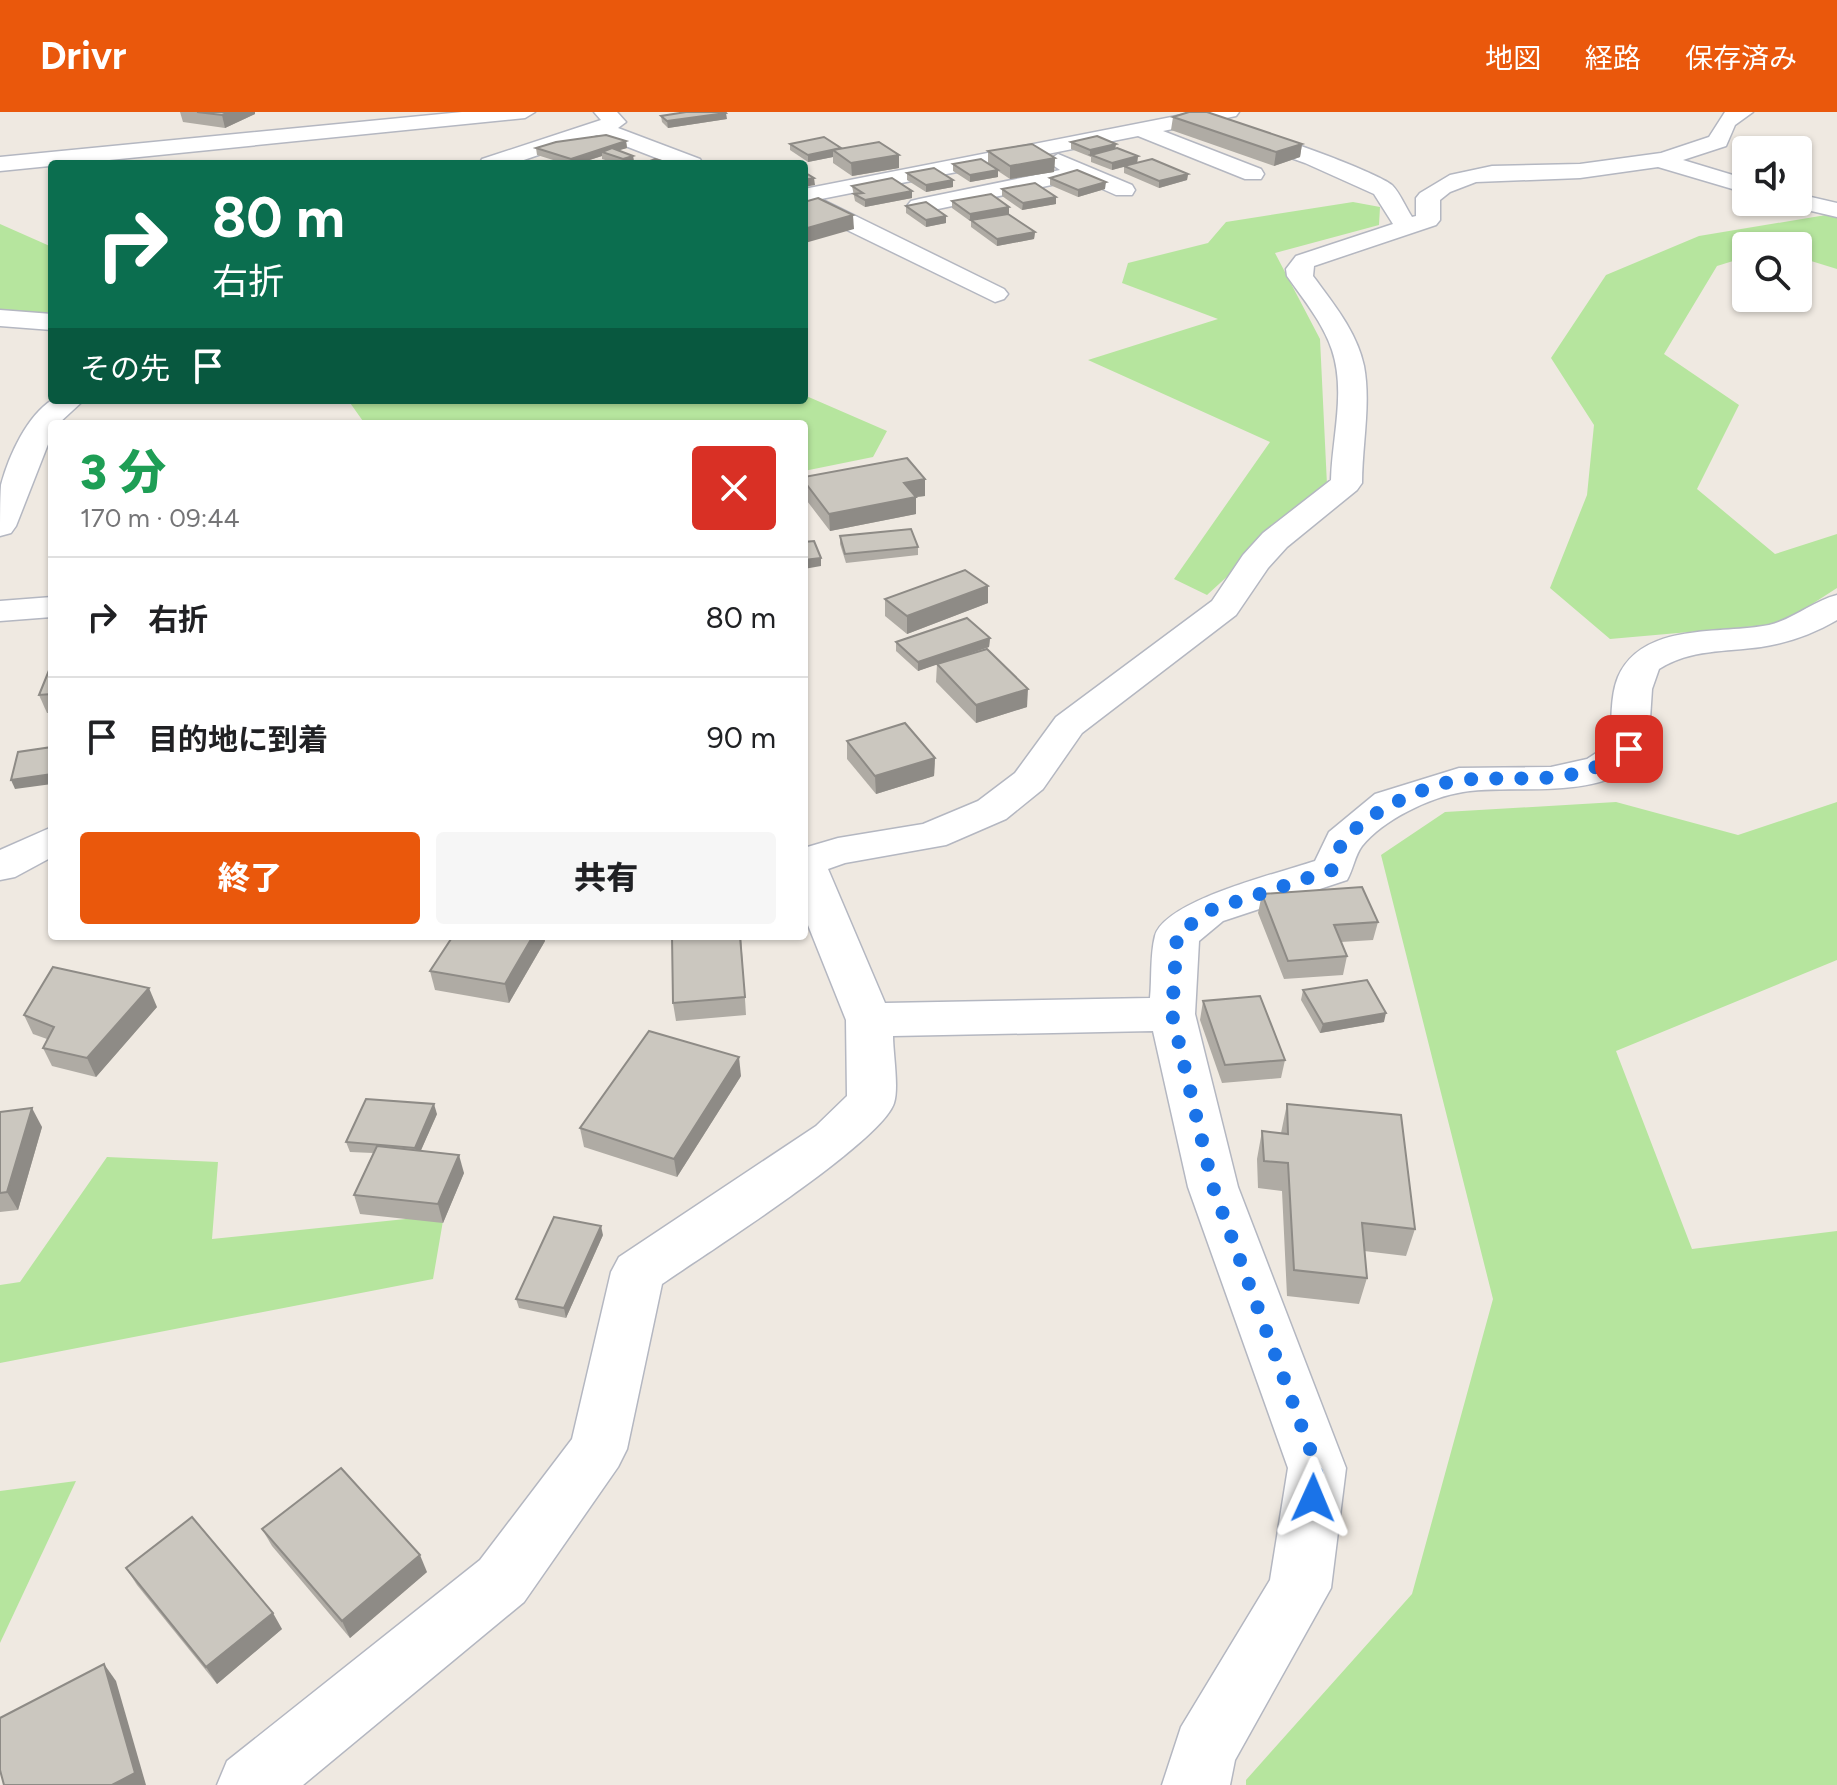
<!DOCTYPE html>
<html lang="ja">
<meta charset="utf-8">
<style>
body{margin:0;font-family:Figtree,"Noto Sans JP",sans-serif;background:#f6f6f6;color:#202124;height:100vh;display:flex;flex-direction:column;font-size:30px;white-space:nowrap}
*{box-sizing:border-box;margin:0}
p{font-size:26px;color:#757577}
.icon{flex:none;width:44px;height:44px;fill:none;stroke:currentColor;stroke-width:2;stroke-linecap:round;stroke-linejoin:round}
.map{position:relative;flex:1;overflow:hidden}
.details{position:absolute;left:48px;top:308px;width:760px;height:520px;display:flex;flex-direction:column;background:#fff;border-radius:8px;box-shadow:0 2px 6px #0004}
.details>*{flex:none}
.top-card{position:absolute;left:48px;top:48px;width:760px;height:244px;border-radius:8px;box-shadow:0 2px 6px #0004;background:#0b6e4f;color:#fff;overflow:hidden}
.tools{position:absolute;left:1732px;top:24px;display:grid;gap:16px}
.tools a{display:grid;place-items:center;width:80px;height:80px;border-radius:8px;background:#fff;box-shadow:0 2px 6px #0004;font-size:40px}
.pin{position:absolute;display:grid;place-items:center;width:68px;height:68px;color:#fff;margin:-34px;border-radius:16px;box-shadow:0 4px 12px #0006}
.me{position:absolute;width:88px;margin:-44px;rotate:1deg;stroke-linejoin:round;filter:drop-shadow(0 0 6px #0008)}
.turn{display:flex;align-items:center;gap:28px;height:168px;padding:0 32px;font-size:36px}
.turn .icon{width:104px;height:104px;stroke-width:2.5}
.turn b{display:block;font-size:56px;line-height:68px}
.then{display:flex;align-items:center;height:76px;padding:0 32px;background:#0003;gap:16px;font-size:30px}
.round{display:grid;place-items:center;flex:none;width:84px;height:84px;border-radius:8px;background:#f6f6f6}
.head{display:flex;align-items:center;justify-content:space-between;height:136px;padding:0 32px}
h1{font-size:48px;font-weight:800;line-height:60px;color:#1e9e55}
.action{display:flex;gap:16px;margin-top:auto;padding:16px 32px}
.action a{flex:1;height:92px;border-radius:8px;background:#ea580c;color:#fff;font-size:32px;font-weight:800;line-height:92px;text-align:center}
.action a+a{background:#f6f6f6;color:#202124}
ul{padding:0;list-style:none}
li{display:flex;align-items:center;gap:24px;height:120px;padding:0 32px;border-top:2px solid #e0e0e0}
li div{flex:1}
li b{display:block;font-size:30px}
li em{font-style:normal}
header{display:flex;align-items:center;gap:48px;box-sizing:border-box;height:112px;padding:0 40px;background:#ea580c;color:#fff}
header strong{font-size:38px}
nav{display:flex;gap:44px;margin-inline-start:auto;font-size:28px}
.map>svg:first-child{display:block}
</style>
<header>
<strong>Drivr</strong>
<nav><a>地図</a><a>経路</a><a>保存済み</a></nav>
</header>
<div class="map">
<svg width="1837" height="1673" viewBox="0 0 1837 1673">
<rect width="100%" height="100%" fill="#efe9e1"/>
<g fill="#b6e59e">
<path d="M1353,90l27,5 -1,18 -104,28 45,86 7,146 -120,110 -33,-16 96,-137 -182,-82 130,-41 -96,-36 6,-20 80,-20 18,-21z"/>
<path d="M1837,97v60l-39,-12v-11h-52v11l-29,9 -53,88 75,51 -42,84 78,65 62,-20v54l-56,36 -171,15 -60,-51 37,-93 7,-70 -43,-67 55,-83 93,-39 127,-21z"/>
<path d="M0,112l52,23v65l-52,3z"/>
<path d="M804,283l83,36 -14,26 -69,14v-47h-439l-17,-24h456z"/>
<path d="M1616,690l122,33 99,-33v158l-221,91 76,198 145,-18v554h-591v-5l166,-186 81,-295 -112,-444 64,-43z"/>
<path d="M107,1045l111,5 -6,77 232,-24 -11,64 -433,84v-78l20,-3z"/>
<path d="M76,1369l-76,162v-152z"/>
</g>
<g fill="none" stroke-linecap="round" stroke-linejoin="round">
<g stroke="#b4b7c1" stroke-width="3">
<g id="minor">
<path d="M462,0h73l-10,6 -525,53v-14z"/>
<path d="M594,0h23l9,10 -8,6 82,31 3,5h-31l-75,-29 -85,29h-33l3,-5 119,-39z"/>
<path d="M1197,0h42l-3,4 -73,15 98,38 3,5 -3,5h-16l-107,-43 -317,63 183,90 4,5 -4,5 -9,3 -191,-93v-20z"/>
<path d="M1725,0h28l-18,13 -9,21 -43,14 63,19v14l-88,-26 -78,11 -104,4 -26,10 -10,8v20l-4,5 -122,41 -1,10c20,27 44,56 51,90 7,38 -2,79 -2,117l-5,7 -70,57 -19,21 -32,47 -154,118 -39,56 -37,30 -60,26 -101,18 -17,6 57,134 265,-5c2,-19 0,-43 5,-62 10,-36 125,-63 160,-75l14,-29 46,-38 84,-26 92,-1 36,-8 23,-15c2,-21 0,-48 8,-67 25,-56 103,-42 151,-52 25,-6 44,-24 68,-30v25c-24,14 -49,23 -76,27 -36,5 -70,2 -102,22l-7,20 -4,60c-38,56 -129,34 -185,43 -33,5 -80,28 -101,54 -7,9 -9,24 -15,34l-124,41 -24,20 -4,73 43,173 108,281 -15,120 -96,172 -5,25h-68l19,-58 89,-147 18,-112 -100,-281 -35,-156 -260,5c0,17 6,52 1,67 -12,39 -190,152 -232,181l-35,165 -9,18 -94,135 -221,183h-86l10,-24 253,-201 92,-121 39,-167 8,-15 197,-131 31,-30 -1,-76 -42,-105v-67l34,-10 85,-14 55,-23 37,-28 41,-56 156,-116 31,-46 20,-22 68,-53c1,-42 15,-88 1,-130 -9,-27 -28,-50 -45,-74l-1,-7 10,-13 97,-32 -19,-30 -69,-31 -67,-24 -3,-5 3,-5c16,-3 141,44 154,56 8,8 14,23 20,32l4,-1v-18l4,-5 30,-18 42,-9 88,-2 81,-11 48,-16z"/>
<path d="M1058,42l74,31 3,5 -3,5h-16l-36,-16 -161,34 -8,-2 -4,-5 4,-5 8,-2 141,-29 -13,-9z"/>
<path d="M1798,82l39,9v14l-47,-11 -3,-4h11z"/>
<path d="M0,198l52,4v16l-52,-4z"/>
<path d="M52,288h32l-26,24h-6v10l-36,92 -5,7 -11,3c0,-16 0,-36 1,-51 8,-30 26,-69 51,-85z"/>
<path d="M52,485v20l-52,4v-20z"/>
<path d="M52,715v30l-37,20 -15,3v-30z"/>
</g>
</g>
<use href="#minor" fill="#fff" fill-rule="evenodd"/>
</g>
<g fill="#afaba4">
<path d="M180,0h75v2l-30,14 -42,-6z"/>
<path d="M661,4l66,3 -59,9 -6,-6z"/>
<path d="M1173,5l129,27 -2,13 -26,9 -103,-36z"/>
<path d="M626,29l1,7 -9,2 15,6 1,6 -4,2h-12l-16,-5v-3l-25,8h-11l-29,-9 -1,-7z"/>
<path d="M1071,30l44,6 23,8 -1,7 51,11 -1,6 -28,8 -35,-15v-6l-12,3 -21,-8v-5l-20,-8z"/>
<path d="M790,32l51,4 58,20 -47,8 -19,-13v-6l-25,5 -18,-12z"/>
<path d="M988,39l67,7 -1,14 -44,7 -12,-8v6l-28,5 -17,-11v-7h35z"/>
<path d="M907,61l46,7v7l-27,5 -19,-12z"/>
<path d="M1050,66l55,11 -27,8 -28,-12z"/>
<path d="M852,74l60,12 -47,9 -10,-6z"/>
<path d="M1002,77l54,8v7l-34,6 -20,-14z"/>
<path d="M952,89l57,13 26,18 -1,7 -37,7 -26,-19v-6h-1l-18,-13z"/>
<path d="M906,94l40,17 -20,4 -20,-14z"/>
<path d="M804,365l121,19 -9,1v17l-86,17 -26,-34z"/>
<path d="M840,424l78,11v8l-72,8 -6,-19z"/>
<path d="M885,487l103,4 -81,31 -22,-18z"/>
<path d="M990,526l-1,9 -38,13 76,47 -51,16 -40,-41 1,-18 -19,7 -22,-20v-9z"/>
<path d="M52,551v50h-5l-8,-18z"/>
<path d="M847,629l88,17 -1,18 -58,18 -29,-35z"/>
<path d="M1262,782l116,28 -5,18 -32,2 6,14 -4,19 -59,4 -26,-66z"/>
<path d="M262,824h36l-3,4z"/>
<path d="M741,824l5,79 -70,6 -3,-18z"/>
<path d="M545,829l-36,62 -74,-13 -5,-19z"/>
<path d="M1303,878l81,32 -64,11 -19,-33z"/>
<path d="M1203,889l82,59 -4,18 -59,5 -22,-63z"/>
<path d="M157,895l-61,70 -44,-11 -9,-18 4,-9 -14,-5 -9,-19z"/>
<path d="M741,964l-64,101 -93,-30 -4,-19z"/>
<path d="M1287,992l128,125 -9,27 -42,-5 3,27 -8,26 -72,-8 -5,-105 -24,-3 -1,-29 5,-28 19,2z"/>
<path d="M0,1000l42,15 -24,83 -18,2z"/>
<path d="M437,1002l-16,36 43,23 -21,50 -83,-9 -6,-19 19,-42 -23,-1 -4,-10z"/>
<path d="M603,1123l-37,83 -47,-10 -3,-9z"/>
<path d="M262,1417l165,43 -77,66 -78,-92z"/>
<path d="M126,1456l156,61 -65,55 -80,-99z"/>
</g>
<g fill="#8e8b86">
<path d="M229,0h26v2l-30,14 -3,-13z"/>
<path d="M726,1l1,6 -59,9 -1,-7z"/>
<path d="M626,29l1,7 -20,6 -5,-2v4l-25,8h-6v-5z"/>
<path d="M1116,32l-1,7 -24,4 -1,2v-7z"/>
<path d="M1302,32l-2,13 -26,9 2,-14z"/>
<path d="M833,38v7l-25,5v-7z"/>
<path d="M899,43v13l-47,8 -1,-13z"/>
<path d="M633,44l1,6 -11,2v-5z"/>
<path d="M1138,44l-1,7 -25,7v-7z"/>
<path d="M1055,46l-1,14 -44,7v-13z"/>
<path d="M998,58v7l-28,5v-7z"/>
<path d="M1188,62l-1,6 -28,8v-7z"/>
<path d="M814,66l1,7 -11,2v-7z"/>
<path d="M953,68v7l-27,5v-7z"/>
<path d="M1106,70l-1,7 -27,8v-7z"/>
<path d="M912,79v7l-47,9v-7z"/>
<path d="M1056,85v7l-34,6 1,-7z"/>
<path d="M1009,95v7l-39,7v-7z"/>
<path d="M853,103l1,14 -49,14 -1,-14z"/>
<path d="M946,104v7l-20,4v-7z"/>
<path d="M1035,120l-1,7 -37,7v-7z"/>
<path d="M925,367v17l-9,1v17l-86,17 -1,-17 75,-31z"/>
<path d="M821,446v8l-17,3v-9z"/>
<path d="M988,474v17l-81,31v-18z"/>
<path d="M990,526l-1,9 -71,24v-9z"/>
<path d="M1028,577l-1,18 -51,16v-18z"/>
<path d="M935,646l-1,18 -58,18 -1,-18z"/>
<path d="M52,662v10l-37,5 -4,-9z"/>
<path d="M533,824h11l1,5 -36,62 -4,-19z"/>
<path d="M149,876l8,19 -61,70 -9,-19z"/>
<path d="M1386,901l-2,9 -64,11 3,-9z"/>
<path d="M739,945l2,19 -64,101 -3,-18z"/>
<path d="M434,992l3,10 -19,43 -3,-9z"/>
<path d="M32,996l10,19 -24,83 -11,-18z"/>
<path d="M459,1043l5,18 -21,50 -5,-19z"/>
<path d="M601,1114l2,9 -37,83 -2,-10z"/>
<path d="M420,1443l7,17 -77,66 -8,-17z"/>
<path d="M273,1501l9,16 -65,55 -11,-17z"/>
<path d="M104,1552l12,17 30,104h-34z"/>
</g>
<g fill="#cbc7bf" stroke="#8e8b86" stroke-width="2">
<path d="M197,0h32l-7,3z"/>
<path d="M686,0h39l1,1 -59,8 -6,-5z"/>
<path d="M1189,0h18l95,32 -26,8 -103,-35z"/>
<path d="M606,23l20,6 -55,18 -35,-11 20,-6z"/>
<path d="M1097,24l19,8 -26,6 -19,-8z"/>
<path d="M824,25l17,11 -33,7 -18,-11z"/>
<path d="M879,30l20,13 -48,8 -18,-13z"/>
<path d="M1032,32l23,14 -45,8 -22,-15z"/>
<path d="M612,36l21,8 -10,3 -21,-7z"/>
<path d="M1117,36l21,8 -26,7 -21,-8z"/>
<path d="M655,47l17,5h-30z"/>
<path d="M981,47l17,11 -28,5 -17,-11z"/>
<path d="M1152,47l36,15 -29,7 -35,-15z"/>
<path d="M934,56l19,12 -27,5 -19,-12z"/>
<path d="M1077,58l29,12 -28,8 -28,-12z"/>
<path d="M804,60l10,6 -10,2z"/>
<path d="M892,66l20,13 -47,9 -11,-6 9,-1 -11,-7z"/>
<path d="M1035,71l21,14 -33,6 -21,-14z"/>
<path d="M991,82l18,13 -39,7 -18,-13z"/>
<path d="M818,86l35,17 -49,14v-27z"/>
<path d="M926,90l20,14 -20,4 -20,-14z"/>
<path d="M1008,102l27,18 -38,7 -26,-19z"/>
<path d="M907,346l18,21 -21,4 12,14 -87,17 -25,-33v-4z"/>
<path d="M911,417l7,18 -73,7 -5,-18z"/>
<path d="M814,429l7,17 -17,2v-18z"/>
<path d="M965,458l23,16 -81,30 -22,-17z"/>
<path d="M967,506l23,20 -72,24 -22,-20z"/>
<path d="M987,537l41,40 -52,16 -39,-41z"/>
<path d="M52,551v31l-13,1z"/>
<path d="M905,611l30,35 -60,18 -28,-35z"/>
<path d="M52,635v27l-41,6 7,-28z"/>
<path d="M1362,775l16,35 -44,3 13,31 -59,5 -26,-67z"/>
<path d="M453,824h80l-28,48 -75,-13z"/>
<path d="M672,824h68l5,61 -72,6z"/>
<path d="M53,855l96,21 -62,70 -44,-10 11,-21 -30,-12z"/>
<path d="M1367,868l19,33 -63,11 -20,-34z"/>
<path d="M1260,884l25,64 -60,5 -22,-64z"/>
<path d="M649,919l90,26 -65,102 -94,-31z"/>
<path d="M366,987l68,5 -19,44 -69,-6z"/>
<path d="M1287,992l114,11 14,114 -53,-6 5,55 -73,-8 -6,-107 -24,-2 -2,-30 26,3z"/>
<path d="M32,996l-25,84 -7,1v-81z"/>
<path d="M377,1034l82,9 -21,49 -84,-9z"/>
<path d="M554,1105l47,9 -37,82 -48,-9z"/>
<path d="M341,1356l79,87 -78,66 -80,-92z"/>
<path d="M192,1405l81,96 -67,54 -80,-99z"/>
<path d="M104,1552l31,109 -23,12h-108l-4,-15v-52z"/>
</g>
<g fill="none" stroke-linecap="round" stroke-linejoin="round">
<path stroke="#1a73e8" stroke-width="14" stroke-dasharray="0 25.2" d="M1313,1386l4,-30 -104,-281 -41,-173 5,-79 31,-24 124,-41c3,-9 6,-22 12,-29 21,-28 84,-58 118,-61 67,-6 107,10 167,-31"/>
</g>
</svg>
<div class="tools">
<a><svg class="icon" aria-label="sound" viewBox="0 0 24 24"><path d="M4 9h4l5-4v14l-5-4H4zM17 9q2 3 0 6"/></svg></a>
<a><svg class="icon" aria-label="search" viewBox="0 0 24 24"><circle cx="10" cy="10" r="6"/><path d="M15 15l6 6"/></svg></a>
</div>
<div class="pin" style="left:1629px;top:637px;background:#d93025"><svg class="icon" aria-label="arrive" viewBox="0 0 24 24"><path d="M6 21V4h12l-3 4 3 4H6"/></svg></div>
<svg class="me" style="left:1313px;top:1386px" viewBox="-20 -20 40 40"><path d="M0-17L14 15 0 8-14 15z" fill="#1a73e8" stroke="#fff" stroke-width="4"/></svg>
<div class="top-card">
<div class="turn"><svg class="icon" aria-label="right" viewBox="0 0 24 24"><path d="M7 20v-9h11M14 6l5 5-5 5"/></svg><div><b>80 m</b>右折</div></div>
<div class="then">その先<svg class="icon" aria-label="arrive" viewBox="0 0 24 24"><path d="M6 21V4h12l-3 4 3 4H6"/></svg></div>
</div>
<section class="details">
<div class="head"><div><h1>3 分</h1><p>170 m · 09:44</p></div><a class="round" style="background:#d93025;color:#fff"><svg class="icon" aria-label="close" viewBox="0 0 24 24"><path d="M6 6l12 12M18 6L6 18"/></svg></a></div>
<ul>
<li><svg class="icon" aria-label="right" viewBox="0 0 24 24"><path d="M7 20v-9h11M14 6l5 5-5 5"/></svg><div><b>右折</b></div><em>80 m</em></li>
<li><svg class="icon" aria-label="arrive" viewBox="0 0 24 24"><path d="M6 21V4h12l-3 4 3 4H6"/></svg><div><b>目的地に到着</b></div><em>90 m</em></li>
</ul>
<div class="action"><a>終了</a><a>共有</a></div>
</section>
</div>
